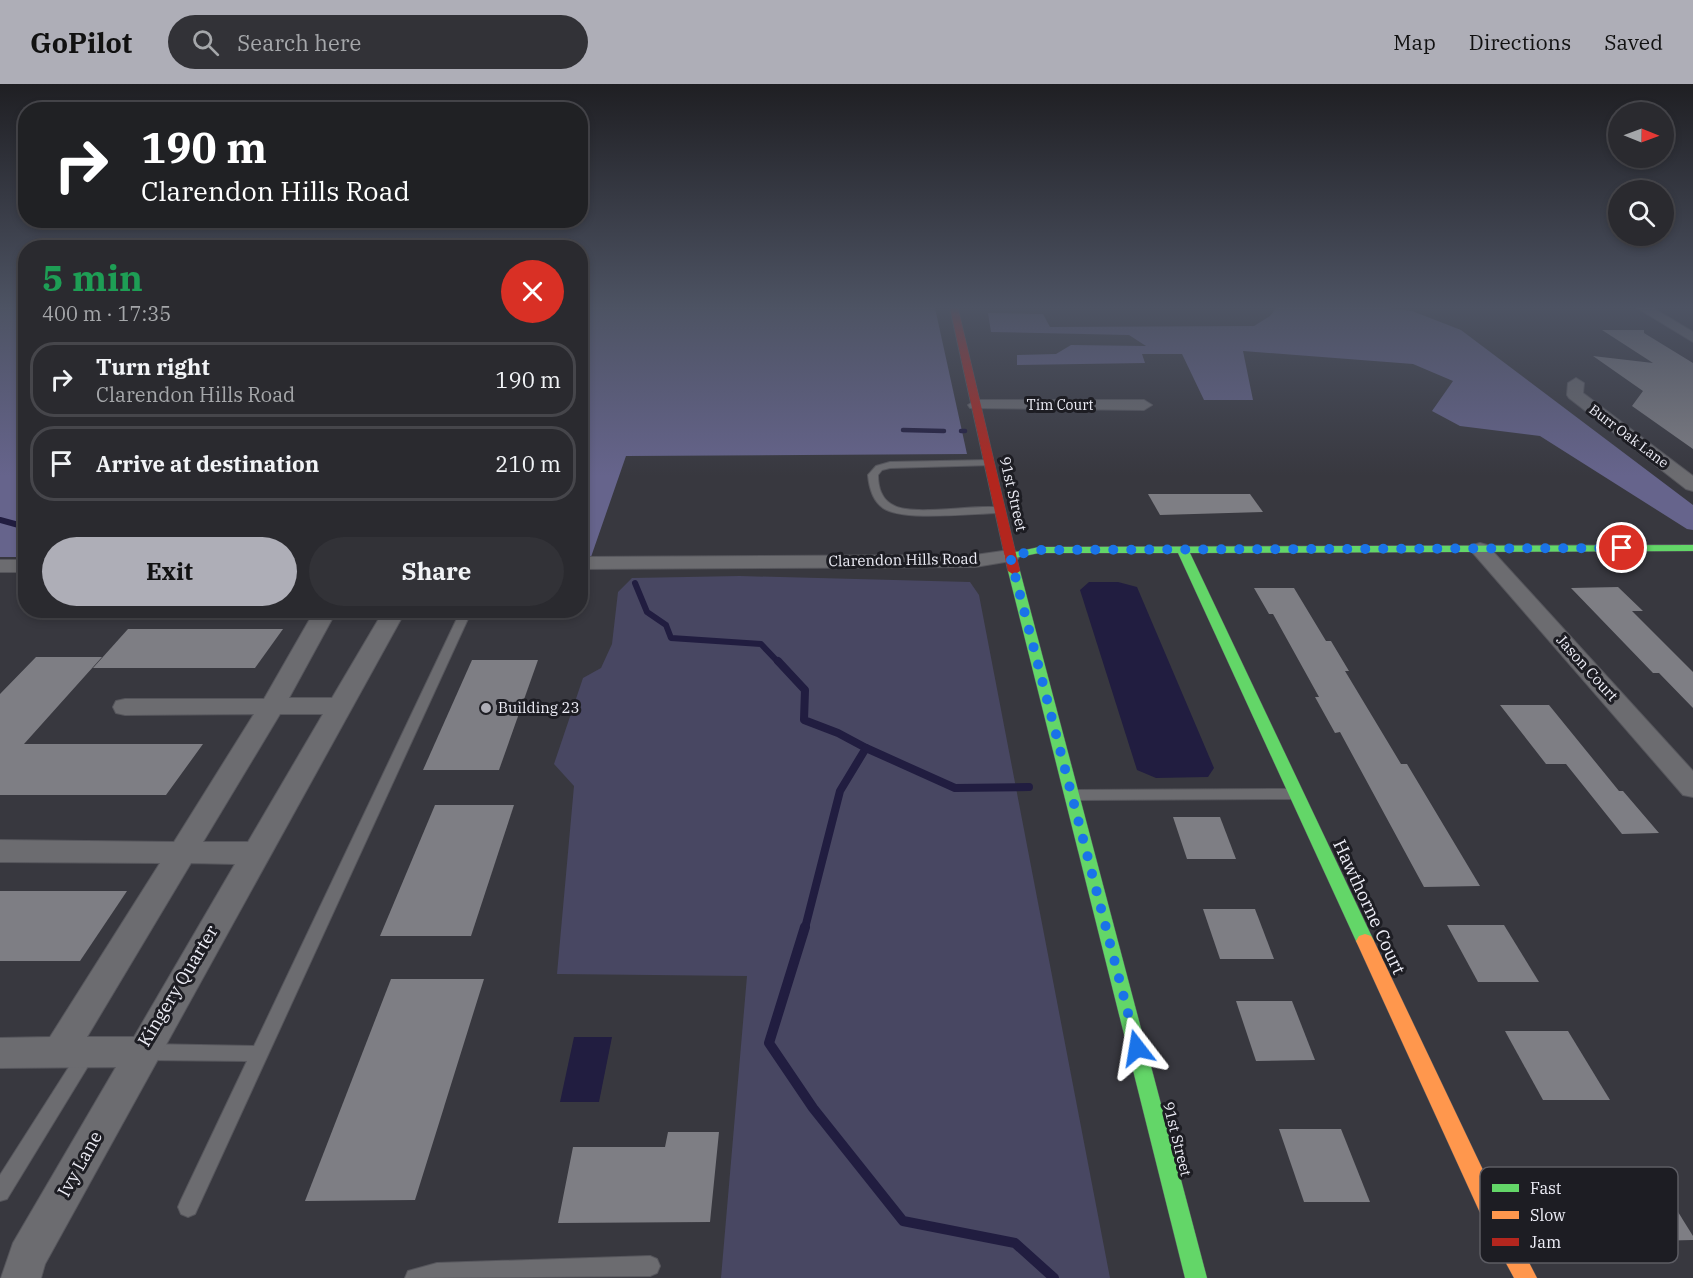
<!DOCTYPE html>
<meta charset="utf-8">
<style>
body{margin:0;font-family:"IBM Plex Serif",serif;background:#323237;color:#f1f3f6;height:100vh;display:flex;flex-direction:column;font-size:22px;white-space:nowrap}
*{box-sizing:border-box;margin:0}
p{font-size:20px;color:#a5a7aa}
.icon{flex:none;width:33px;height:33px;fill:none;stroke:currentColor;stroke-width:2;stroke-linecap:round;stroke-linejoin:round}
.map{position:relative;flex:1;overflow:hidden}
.side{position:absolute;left:18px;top:156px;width:570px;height:378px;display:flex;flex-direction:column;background:#2a2a2f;border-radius:24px;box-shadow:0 3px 9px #0003,0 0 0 2px #46464b}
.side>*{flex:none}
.hud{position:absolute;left:18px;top:18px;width:570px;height:126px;border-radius:24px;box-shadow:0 3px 9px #0003,0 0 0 2px #46464b;background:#202124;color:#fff;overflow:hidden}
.needle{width:39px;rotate:91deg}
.buttons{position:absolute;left:1608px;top:18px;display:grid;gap:12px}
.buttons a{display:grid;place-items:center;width:66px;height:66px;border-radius:50%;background:#2a2a2f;box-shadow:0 3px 9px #0003,0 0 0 2px #46464b;font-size:30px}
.pin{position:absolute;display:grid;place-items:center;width:51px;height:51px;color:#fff;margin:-26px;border:3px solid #fff;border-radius:50%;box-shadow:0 2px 6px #0007}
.me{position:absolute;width:66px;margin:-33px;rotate:346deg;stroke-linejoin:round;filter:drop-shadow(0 0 4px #0008)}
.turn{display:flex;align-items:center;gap:21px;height:126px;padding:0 24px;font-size:27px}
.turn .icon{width:78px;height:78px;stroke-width:2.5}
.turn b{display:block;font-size:42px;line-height:51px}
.round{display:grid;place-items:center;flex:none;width:63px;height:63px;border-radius:32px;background:#323237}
.headline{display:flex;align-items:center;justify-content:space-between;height:102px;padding:0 24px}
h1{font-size:36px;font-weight:800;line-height:45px;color:#1e9e55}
.cta{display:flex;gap:12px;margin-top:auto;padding:12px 24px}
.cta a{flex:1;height:69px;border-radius:36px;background:#aeaeb7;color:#111;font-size:24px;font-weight:800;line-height:69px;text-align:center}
.cta a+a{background:#323237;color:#f1f3f6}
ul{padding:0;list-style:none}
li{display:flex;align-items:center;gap:18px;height:75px;margin:0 12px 9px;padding:0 12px;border:3px solid #46464b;border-radius:24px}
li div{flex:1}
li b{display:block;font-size:22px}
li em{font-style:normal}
header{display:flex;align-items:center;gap:36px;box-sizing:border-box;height:84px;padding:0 30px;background:#aeaeb7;color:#111}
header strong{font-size:28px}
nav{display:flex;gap:33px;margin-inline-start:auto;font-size:21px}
.search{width:420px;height:54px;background:#323237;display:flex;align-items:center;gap:15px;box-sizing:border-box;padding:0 21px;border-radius:33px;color:#a5a7aa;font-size:22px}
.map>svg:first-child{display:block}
</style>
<header>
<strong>GoPilot</strong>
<div class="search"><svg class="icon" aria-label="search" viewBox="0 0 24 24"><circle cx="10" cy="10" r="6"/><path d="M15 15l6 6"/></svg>Search here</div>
<nav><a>Map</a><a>Directions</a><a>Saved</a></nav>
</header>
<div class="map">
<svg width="1693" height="1194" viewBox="0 0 1693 1194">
<rect width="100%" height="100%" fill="#38383f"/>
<path fill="#484762" d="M740,492l230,6 9,13 131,683h-389l26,-302 -190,-2 17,-188 -20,-22 29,-86 18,-10 11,-24 6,-52 14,-14z"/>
<g fill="#66648c">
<rect x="0" y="224" width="25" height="249"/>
<path d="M581,224h354l32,146 -341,2 -35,101h-10z"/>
<path d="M1276,224h109l27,3 49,19 232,175v25l-6,-1 -147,-93 -80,-10 -28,-15 21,-30 -40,-17 -170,-13 10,49h-49l-22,-46h-40l3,9 -128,2v-10l39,-1 15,-9 75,1 -17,-11 -138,-3 -3,-19 55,1 7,13 204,-1 16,-10z"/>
</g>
<g fill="#211d40">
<path d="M1089,498h29l19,5 77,181 -6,9 -52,1 -19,-8 -57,-180z"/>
<path d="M574,953h38l-13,65h-39z"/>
</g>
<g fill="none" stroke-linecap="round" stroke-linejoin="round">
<g stroke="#211d40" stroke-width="4.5">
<path d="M903,346l41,1"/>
<path d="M961,347h4"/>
</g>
<g stroke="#211d40" stroke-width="6">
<path d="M0,436l26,7"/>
<path d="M635,499l12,29 19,13 5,13 90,6 18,19"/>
</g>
<g stroke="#211d40" stroke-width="8">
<path d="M778,577l27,29 -1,30 34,13 28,15 -26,43 -35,137"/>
<path d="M866,664l89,40 74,-1"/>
</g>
<path stroke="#211d40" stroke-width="10" d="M805,843l-36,116 44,65 90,113 112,22 39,35"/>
</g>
<g fill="#7e7e84">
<path d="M1602,246h42v3l49,30v86l-61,-43 11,-15 -50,-35 60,7z"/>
<path d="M1148,410h102l13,18 -103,3z"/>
<path d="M1618,503l25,24h-11l61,61v36l-34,-35h-6l-82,-85z"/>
<path d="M1254,504h40l32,53h5l18,30h-4l56,93h6l73,122 -56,1 -84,-155 -5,1 -20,-36h4l-46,-83h-4z"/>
<path d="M128,545h155l-28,39h-162z"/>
<path d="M36,573h66l-78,87h179l-37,51h-166v-101z"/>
<path d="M472,576h66l-39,110h-76z"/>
<path d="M1500,621h49l70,86h4l36,42 -37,1 -56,-70h-20z"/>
<path d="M435,721h79l-43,131h-91z"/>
<path d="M1173,733h47l16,42h-49z"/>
<path d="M0,807h127l-47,70h-80z"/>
<path d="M1203,825h52l19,50h-54z"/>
<path d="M1447,841h57l35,57h-61z"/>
<path d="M391,895h93l-69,221 -110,1z"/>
<path d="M1236,917h56l23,59 -59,1z"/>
<path d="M1505,947h63l42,69h-67z"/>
<path d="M1279,1045h62l29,73h-66z"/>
<path d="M668,1048h51l-9,90 -152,1 15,-76h92z"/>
<path d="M1650,1083l43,69v4l-84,2 -41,-73z"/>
</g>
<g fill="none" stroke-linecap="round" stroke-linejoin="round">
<g stroke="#56565c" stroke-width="2">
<g id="lane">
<path d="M989,376l4,3 -1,2 -102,3 -8,2 -4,5c0,11 3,23 13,29 20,14 86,-1 112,4l2,2 -5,3c-26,0 -97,9 -117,-5 -10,-7 -14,-21 -15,-33l8,-9 14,-4z"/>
<path d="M461,526h11l-277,604 -7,3 -7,-3 -3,-7 3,-7 66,-139 -101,-1 -6,-3 -3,-5 3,-5 6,-3 108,2z"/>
<path d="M1292,705l5,2 2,3 -2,3 -5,2 -216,1 -5,-2 -2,-3 2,-3 5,-2z"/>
<path d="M87,961l6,3 3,5 -3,5 -86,141 -7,2v-26l81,-127z"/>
<path d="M650,1172l7,3 3,7 -3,7 -7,3 -245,2 3,-7 29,-8z"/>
</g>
</g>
<g stroke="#56565c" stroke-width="2">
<g id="street">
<path d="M1637,224h16l40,24v10z"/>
<path d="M1576,294l8,5 -1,10 110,83v15l-7,-2 -117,-91 -2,-3 1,-12z"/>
<path d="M976,316h168l8,5 -8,5 -174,-2 -2,-3z"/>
<path d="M1480,459l7,2 206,226v26l-10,-2 -210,-242 -3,-4 3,-4z"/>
<path d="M1010,466l7,2 3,4 -3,4 -42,7 -395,2v-12l395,-2z"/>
<rect x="0" y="476" width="26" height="12"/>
<path d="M315,526h22l-48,88h43l52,-88h22l-361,654 -4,14h-40l12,-35 103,-176 -116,1v-30l50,-1 110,-174 -160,-1v-22l174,2 80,-128 -129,1 -9,-2 -3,-6 3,-6 9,-2h139zM280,630h43l-75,128h-45zM191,779l44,1 -101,173h-47z"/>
</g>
</g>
<g stroke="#56565c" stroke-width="1">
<g id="fast">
<path d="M1693,461v6l-503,2 184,388 -3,5 -6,2 -6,-2 -3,-5 -178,-388h-139l-29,6 -6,-3 2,-2 33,-7z"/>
<path d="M1014,483l6,4 187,707h-22l-177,-707z"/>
</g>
</g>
<g stroke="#56565c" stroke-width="1">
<path id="slow" d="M1365,850l6,2 3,5 129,271 34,66h-23l-27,-50 -131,-287 3,-5z"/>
</g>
<g stroke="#56565c" stroke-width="1">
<path id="jam" d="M950,224h8l62,263 -6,4 -6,-4z"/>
</g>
<use href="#lane" fill="#6c6c70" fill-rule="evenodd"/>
<use href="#street" fill="#6c6c70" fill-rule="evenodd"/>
<use href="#fast" fill="#63d668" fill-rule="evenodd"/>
<use href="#slow" fill="#ff974d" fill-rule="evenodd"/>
<use href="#jam" fill="#b3261e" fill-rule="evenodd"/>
</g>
<linearGradient id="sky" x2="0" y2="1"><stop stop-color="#1f1f23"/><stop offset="0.57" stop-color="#4d5363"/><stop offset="1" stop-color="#4d5363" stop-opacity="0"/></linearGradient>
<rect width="1693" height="392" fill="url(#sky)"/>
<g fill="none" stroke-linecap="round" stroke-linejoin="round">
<path stroke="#1a73e8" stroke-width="10" stroke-dasharray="0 18" d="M1137,964l-127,-492 29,-6 583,-2"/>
</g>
<circle fill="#aeaeb7" stroke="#1d1d23" stroke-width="2" cx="486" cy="624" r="6"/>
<g text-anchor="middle" stroke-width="6" stroke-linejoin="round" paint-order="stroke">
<g font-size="14" fill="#eeeef7" stroke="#1d1d23">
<text x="1060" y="326">Tim Court</text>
<text transform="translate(1629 352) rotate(37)" y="5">Burr Oak Lane</text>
</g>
<g font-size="15" fill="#eeeef7" stroke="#1d1d23">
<text transform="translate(1013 410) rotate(77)" y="5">91st Street</text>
<text transform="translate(903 476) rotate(-1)" y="5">Clarendon Hills Road</text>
<text transform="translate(1587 584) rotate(48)" y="5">Jason Court</text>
<text transform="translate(1177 1055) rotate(76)" y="5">91st Street</text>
</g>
<g font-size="15" fill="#eeeef7" stroke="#1d1d23" text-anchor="start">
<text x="498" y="629">Building 23</text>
</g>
<g font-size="18" fill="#eeeef7" stroke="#1d1d23">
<text transform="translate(1369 823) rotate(65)" y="6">Hawthorne Court</text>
<text transform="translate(178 902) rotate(-59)" y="6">Kingery Quarter</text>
<text transform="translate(80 1080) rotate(-61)" y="6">Ivy Lane</text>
</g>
</g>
<rect x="1480" y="1083" width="198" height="96" rx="9" fill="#1d1d23" stroke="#5c5c63" stroke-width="1.5"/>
<rect x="1492" y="1100" width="27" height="8" fill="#63d668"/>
<rect x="1492" y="1127" width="27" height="8" fill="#ff974d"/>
<rect x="1492" y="1154" width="27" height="8" fill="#b3261e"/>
<g font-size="16" fill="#eeeef7">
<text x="1530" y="1110">Fast</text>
<text x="1530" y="1137">Slow</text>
<text x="1530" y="1164">Jam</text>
</g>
</svg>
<div class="buttons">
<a><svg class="needle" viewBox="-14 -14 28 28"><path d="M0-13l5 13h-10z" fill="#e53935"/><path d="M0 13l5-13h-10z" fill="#a5a7aa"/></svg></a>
<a><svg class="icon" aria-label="search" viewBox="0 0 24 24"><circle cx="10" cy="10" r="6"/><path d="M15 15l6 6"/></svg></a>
</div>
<div class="pin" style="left:1622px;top:464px;background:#d93025"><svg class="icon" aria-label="arrive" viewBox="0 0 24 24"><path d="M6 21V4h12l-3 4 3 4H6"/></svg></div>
<svg class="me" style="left:1137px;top:964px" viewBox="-20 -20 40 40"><path d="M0-17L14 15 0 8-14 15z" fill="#1a73e8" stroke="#fff" stroke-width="4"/></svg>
<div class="hud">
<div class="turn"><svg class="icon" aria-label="right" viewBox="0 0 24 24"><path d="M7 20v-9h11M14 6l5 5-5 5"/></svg><div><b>190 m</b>Clarendon Hills Road</div></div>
</div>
<section class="side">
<div class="headline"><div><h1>5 min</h1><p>400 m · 17:35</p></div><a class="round" style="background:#d93025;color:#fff"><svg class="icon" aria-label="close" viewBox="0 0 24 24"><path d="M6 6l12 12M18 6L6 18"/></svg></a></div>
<ul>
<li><svg class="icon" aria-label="right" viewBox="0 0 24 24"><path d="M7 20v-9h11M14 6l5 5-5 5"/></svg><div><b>Turn right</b><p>Clarendon Hills Road</p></div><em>190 m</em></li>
<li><svg class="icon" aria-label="arrive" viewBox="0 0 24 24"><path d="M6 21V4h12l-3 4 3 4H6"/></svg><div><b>Arrive at destination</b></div><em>210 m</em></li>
</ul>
<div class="cta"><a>Exit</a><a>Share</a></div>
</section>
</div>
